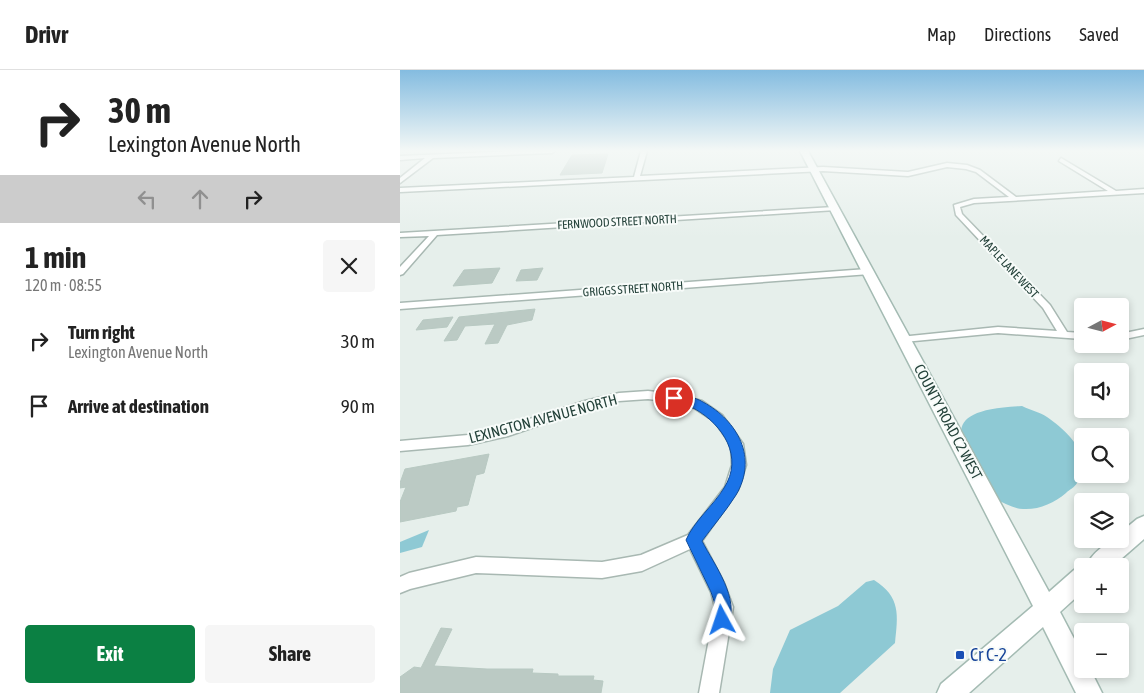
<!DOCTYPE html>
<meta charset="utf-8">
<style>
body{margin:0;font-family:"Asap Condensed",sans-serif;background:#f6f6f6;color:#222;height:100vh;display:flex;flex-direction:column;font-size:19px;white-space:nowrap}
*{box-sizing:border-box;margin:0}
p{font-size:16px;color:#767676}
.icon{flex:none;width:28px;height:28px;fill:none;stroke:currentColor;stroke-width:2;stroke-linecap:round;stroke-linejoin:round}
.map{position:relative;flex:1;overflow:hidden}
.panel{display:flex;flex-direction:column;background:#fff;width:400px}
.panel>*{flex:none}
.top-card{background:#fff;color:#222;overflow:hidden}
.needle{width:32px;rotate:83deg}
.controls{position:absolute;left:674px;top:228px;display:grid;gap:10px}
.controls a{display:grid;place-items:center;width:55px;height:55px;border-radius:5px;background:#fff;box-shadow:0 2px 8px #0003;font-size:25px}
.pin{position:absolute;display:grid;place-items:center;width:42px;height:42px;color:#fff;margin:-21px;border:2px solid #fff;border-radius:50%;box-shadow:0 1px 5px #0007}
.me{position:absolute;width:55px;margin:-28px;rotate:355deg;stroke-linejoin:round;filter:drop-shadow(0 0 4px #0008)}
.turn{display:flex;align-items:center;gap:18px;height:105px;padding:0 25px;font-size:22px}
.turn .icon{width:65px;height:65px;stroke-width:2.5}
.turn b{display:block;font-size:35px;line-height:42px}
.lanes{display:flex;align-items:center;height:48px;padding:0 25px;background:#0003;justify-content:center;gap:25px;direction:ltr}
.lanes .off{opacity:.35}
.round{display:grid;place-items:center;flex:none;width:52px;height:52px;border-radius:5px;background:#f6f6f6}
.headline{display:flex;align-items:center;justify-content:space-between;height:85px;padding:0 25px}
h1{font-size:30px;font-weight:700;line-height:38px}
.action{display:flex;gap:10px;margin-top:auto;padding:10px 25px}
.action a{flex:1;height:58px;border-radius:5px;background:#0b8043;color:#fff;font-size:20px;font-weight:700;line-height:58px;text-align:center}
.action a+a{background:#f6f6f6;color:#222}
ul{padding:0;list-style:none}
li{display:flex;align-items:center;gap:15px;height:65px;padding:0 25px}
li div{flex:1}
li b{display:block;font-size:19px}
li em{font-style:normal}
header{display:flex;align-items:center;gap:30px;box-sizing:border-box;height:70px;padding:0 25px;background:#fff;border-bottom:1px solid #e0e0e0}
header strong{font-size:24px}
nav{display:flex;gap:28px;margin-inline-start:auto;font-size:18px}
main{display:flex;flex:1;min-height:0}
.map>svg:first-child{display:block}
</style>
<header>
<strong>Drivr</strong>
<nav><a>Map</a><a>Directions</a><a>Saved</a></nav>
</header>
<main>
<section class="panel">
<div class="top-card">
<div class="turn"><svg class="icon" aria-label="right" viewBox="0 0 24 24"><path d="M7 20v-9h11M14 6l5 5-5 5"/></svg><div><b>30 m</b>Lexington Avenue North</div></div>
<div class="lanes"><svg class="icon off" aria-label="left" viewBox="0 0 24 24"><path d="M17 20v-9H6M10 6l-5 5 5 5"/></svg><svg class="icon off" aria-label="ahead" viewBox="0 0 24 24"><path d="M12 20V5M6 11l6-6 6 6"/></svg><svg class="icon" aria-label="right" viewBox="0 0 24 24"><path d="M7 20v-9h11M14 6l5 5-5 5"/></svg></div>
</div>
<div class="headline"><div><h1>1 min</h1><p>120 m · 08:55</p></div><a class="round"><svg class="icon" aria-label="close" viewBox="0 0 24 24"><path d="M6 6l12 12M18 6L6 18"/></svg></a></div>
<ul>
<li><svg class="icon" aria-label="right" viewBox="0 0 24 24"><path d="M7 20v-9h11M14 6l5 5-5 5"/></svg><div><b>Turn right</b><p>Lexington Avenue North</p></div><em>30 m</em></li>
<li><svg class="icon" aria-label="arrive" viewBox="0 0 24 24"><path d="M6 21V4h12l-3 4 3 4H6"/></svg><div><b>Arrive at destination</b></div><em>90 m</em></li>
</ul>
<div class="action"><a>Exit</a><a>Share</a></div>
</section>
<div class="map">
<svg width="744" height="623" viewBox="0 0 744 623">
<rect width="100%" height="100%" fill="#e6efeb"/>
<g fill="#8ec9d4">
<path d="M622,336c8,4 18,6 25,11 19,13 49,40 30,66 -2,4 -8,7 -11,10 -12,10 -27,17 -43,16 -9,0 -20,-7 -29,-10 -32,-55 -65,-89 28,-93z"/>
<path d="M29,460l-7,17 -22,6v-11z"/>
<path d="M474,510c27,17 24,35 21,63l-55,50h-70l3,-24 17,-39 48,-24 28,-24z"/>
</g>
<g fill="#bbcac4" stroke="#b8c9c2">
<path d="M208,84l-6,19 -42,2 12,-20z"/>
<path d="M100,198l-8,15 -39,3 11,-16z"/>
<path d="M143,198l-6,12 -21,1 5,-11z"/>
<path d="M135,239l-3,11 -25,5 -9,18 -13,1 10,-20 -30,2 -8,14 -13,1 15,-24z"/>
<path d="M53,247l-6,10 -31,3 7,-10z"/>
<path d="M89,384l-5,19 -8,2 -8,30 -11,2 -1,4 -56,11v-20l6,-15 -6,1v-5l5,-14z"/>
<path d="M41,558l11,1 -18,37 53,3h46l-1,4 26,1v2h36l-1,4 10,1 -2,12h-201v-16l14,-10 7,1z"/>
</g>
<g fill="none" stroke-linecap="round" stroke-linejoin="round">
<g stroke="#a8b8b2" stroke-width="3">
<g id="street">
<path d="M117,81h38l-3,2 -119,5 -33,25v-5l25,-20 -25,2v-4z"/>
<path d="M241,81h6l-7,25 183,-9 85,5 39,-9 20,2 13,5 36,27 92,-6 -49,-30 2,-3 55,33 28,-2v4l-170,10 -14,4 2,7 88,91 17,27 15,1v6l-84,-6 -94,9 -4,-1 -1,-2 1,-2 98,-10 59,4 -14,-23 -87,-93 -2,-10 20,-6 35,-2 -33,-25 -10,-3 -19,-2 -39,9 -85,-5 -423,21v-4l234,-11z"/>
<path d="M434,137l2,1v2l-399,25 -34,39 -3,1v-8l29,-31 -29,1v-4z"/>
<path d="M467,199l4,3 -1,2 -470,35v-6z"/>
<path d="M744,259v6l-24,5v-6z"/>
<path d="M248,321l26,3 28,7 20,14 21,29 3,21 -8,25 -36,51 22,42 9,24 -14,86h-20l16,-86 -4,-15 -21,-43 -48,22 -40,7 -126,-5 -66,16 -10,4v-16l9,-4 67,-16 126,5 39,-7 47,-20 37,-48 7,-22 -1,-20 -17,-24 -20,-13 -20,-6 -26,-3 -29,2 -33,8 -78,27 -40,9 -68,6v-10l68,-6 40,-9 77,-25 34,-8z"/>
</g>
</g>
<g stroke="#a4bbb3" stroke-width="3">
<g id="secondary">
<path d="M400,81h8l241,441 25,-22 8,-3v25l-22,20 22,42v15h8l12,24h-26l-33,-66 -74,66h-32l4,-9 92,-78z"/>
<path d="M744,446v23l-31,27h-27c5,-11 22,-27 34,-27v-6l17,-14z"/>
</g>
</g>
<use href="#street" fill="#fff" fill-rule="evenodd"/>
<use href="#secondary" fill="#fff" fill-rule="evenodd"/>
</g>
<linearGradient id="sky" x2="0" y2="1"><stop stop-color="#84bce0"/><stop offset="0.48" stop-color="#f4f8f6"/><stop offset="1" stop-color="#f4f8f6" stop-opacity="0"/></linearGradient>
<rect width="744" height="168" fill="url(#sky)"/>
<path fill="#1a73e8" stroke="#114b97" d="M274,323c10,3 21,4 29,9 35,19 55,56 33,93 -10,16 -23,31 -34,46 13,25 38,57 26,85l-6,3 -6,-3 -3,-6 3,-13 -5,-15 -25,-52c8,-19 27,-34 38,-52 20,-31 -1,-63 -29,-79 -7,-4 -17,-6 -25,-8l-2,-3z"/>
<rect fill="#1a4fb4" stroke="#f7fbf9" stroke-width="2" x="555" y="580" width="10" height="10" rx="2.5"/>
<g text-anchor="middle" stroke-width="4" stroke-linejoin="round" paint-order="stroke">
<g font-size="12" fill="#24423a" stroke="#f7fbf9">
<text transform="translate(217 152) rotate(-3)" y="4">FERNWOOD STREET NORTH</text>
<text transform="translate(609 197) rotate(47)" y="4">MAPLE LANE WEST</text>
<text transform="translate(233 219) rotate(-4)" y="4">GRIGGS STREET NORTH</text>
</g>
<g font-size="15" fill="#24423a" stroke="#f7fbf9">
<text transform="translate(143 349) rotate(-15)" y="5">LEXINGTON AVENUE NORTH</text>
<text transform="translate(548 352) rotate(62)" y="5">COUNTY ROAD C2 WEST</text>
</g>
<g font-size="18" fill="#164399" stroke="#f7fbf9" text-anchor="start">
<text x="570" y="591">Cr C-2</text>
</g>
</g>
</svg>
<div class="controls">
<a><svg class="needle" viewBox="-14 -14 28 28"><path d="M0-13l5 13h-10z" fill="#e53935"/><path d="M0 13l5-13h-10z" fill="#767676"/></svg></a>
<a><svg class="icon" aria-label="sound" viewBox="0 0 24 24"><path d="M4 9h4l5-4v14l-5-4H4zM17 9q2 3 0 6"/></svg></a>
<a><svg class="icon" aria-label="search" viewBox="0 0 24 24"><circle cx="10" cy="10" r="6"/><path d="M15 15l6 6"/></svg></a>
<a><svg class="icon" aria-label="layers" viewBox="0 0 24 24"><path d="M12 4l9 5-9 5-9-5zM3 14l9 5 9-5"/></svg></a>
<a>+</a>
<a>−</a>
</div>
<div class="pin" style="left:274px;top:328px;background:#d93025"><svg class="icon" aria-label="arrive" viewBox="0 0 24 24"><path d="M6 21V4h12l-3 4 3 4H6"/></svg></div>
<svg class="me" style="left:322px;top:550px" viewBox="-20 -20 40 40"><path d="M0-17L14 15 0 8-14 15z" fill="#1a73e8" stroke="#fff" stroke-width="4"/></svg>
</div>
</main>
